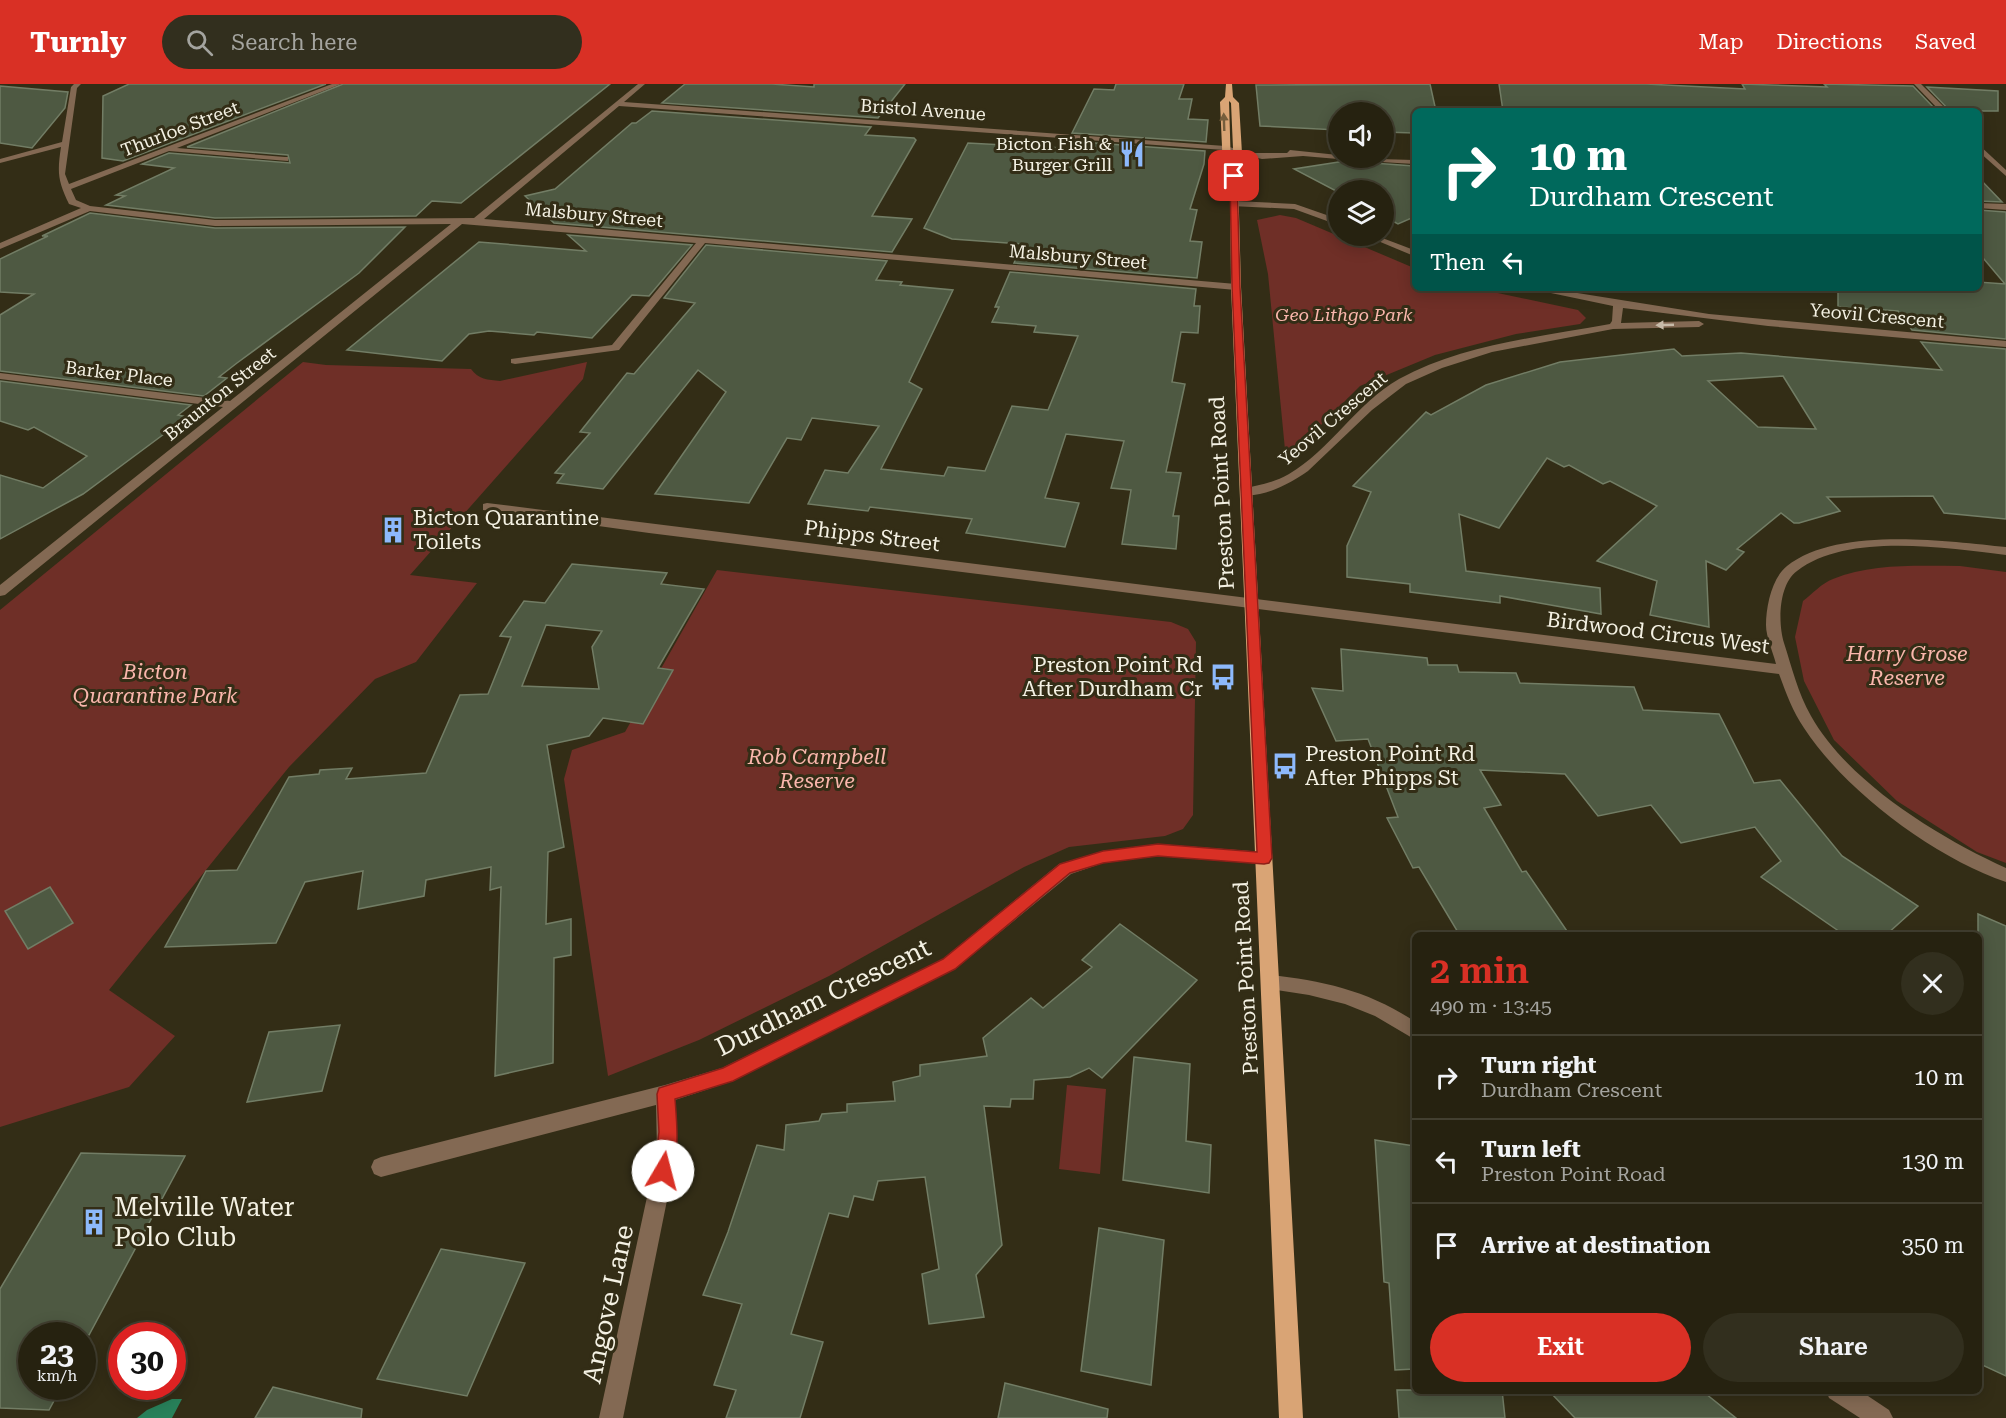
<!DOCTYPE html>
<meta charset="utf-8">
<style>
body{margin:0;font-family:"Roboto Serif",serif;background:#322f1e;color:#f1f3f6;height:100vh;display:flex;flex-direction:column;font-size:22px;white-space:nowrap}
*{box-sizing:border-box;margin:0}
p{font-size:20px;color:#a4a49f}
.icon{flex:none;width:33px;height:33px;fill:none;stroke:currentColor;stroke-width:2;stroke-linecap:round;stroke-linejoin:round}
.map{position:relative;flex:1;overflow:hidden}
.sheet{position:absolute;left:1412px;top:848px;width:570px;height:462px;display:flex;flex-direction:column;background:#262210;border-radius:9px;box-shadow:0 3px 15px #0003,0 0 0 2px #423f30}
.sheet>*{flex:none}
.banner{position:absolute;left:1412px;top:24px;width:570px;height:183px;border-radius:9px;box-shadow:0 3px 15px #0003,0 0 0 2px #423f30;background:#00695c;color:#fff;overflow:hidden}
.tools{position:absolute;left:1328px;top:18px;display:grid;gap:12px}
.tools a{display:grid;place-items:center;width:66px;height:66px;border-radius:50%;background:#262210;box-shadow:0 3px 15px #0003,0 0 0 2px #423f30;font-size:30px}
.speed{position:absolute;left:18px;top:1238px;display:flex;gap:12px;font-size:30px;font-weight:700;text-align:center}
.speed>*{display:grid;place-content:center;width:78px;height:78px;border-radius:50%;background:#262210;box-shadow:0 3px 15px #0003,0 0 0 2px #423f30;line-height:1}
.speed small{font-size:15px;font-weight:400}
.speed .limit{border:9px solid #d22;background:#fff;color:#111}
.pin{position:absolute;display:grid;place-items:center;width:51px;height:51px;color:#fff;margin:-26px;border-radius:12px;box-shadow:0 3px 9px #0006}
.me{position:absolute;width:66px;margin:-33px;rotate:8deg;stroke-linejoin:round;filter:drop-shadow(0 0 4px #0008)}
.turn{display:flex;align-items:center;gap:21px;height:126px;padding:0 18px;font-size:27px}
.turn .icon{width:78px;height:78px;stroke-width:2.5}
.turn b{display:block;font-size:42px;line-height:51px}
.then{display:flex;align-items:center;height:57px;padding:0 18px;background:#0003;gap:12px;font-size:22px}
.round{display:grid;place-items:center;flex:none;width:63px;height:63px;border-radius:32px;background:#322f1e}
.summary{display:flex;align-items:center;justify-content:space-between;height:102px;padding:0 18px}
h1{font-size:36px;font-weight:600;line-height:45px;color:#d93025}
.action{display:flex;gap:12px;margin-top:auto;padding:12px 18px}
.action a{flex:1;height:69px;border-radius:36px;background:#d93025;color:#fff;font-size:24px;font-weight:600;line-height:69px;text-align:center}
.action a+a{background:#322f1e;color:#f1f3f6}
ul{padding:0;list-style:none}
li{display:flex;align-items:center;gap:18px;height:84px;padding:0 18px;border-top:2px solid #423f30}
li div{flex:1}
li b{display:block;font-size:22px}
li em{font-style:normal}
header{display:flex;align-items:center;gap:36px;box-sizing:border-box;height:84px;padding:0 30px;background:#d93025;color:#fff}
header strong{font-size:28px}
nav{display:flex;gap:33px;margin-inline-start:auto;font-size:21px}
.search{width:420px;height:54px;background:#322f1e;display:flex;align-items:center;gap:15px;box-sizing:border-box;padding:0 21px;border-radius:33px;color:#a4a49f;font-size:22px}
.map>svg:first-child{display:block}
</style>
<header>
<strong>Turnly</strong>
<div class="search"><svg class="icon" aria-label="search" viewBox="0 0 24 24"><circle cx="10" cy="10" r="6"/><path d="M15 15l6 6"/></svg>Search here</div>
<nav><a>Map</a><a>Directions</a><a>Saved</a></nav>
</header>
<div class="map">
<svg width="2006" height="1334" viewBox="0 0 2006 1334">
<rect width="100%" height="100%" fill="#332d16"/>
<g fill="#6f2f27">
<path d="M1280,131l16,3 118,50v20h60l104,22 8,8 -6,6 -64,10 -81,21 -75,31 -74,74 -18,-186 -11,-54z"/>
<path d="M303,278l23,3 145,4c7,10 17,11 29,12l87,-19 -4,17 -173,196 67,8 -61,79 -41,17 -86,88 -180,223 66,46 -46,51 -129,40v-517z"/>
<path d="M1960,482l46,6v291l-29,-11 -80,-51 -63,-61 -30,-59 -9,-44 8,-36c9,-7 19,-18 30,-22 39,-16 86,-13 127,-13z"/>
<path d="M717,486l454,52 17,7 8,13 -3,173 -10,14 -18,7 -96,11 -45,20 -195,109 -130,64 -91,36 -44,-297 8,-29 53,-18z"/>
<path d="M1067,1001l39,4 -6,85 -41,-5z"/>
</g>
<path fill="#28815a" d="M172,1315h10l-10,19h-35l10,-8z"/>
<g fill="#4e5942" stroke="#727d65" stroke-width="1.5" fill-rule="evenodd">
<path d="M129,0h197l-203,77 -21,-3 1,-62z"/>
<path d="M343,0h267l-149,119 -29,-2 -16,15 -201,2 -109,-13 19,-9 -9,-1 58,-27 -32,-4 27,-11 121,10 -2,-8 -101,-8z"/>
<path d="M685,0h87l42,3v-3h91l-27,34 -216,-15z"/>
<path d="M1116,0h68l-5,15h13l-4,20 20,1 -2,22 -134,-9 22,-44 20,1z"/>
<path d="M1430,0l6,27h-22v22l-31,-1v-20h-45v18l-78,-4 -4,-41z"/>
<path d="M1499,0h147l99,5 -3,-5 85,3 -3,-3 89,2 24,25h-434z"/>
<path d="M0,2l68,6 -3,16 -33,40 -32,-5z"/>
<path d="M1927,3l71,4v20h-48z"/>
<path d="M652,27l219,16 -6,8 49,3 2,2 -44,76 40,3 -20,33 -338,-29 -29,-27 30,-7 77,-66h4z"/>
<path d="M1067,57l138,10 -1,13 -14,45 7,1 -7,31 12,1 -5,36 -183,-15 8,-19 -70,-5 -28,-11 44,-85 95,5z"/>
<path d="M1345,77l69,5v51l-16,7 -15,-8v-26h-45v2l-44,-23z"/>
<path d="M1978,93l24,25 -24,-1z"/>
<path d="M1978,126l28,2v127l-94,-9 -14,-19 -60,-4v-19h140v-6l27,2 -27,-32z"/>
<path d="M90,129l125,15 190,-1 -46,46 -122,90 -18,14 8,1 -23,18 -204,-25v-56l34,-21 -34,-2v-33l48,-23h-6z"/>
<path d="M568,151l124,10 -43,51 -17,-1 -40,43 -55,-6 -3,3 -45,-4 -20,3 -27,27 -95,-11 132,-108 107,9z"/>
<path d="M706,161l181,16 -11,19 26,2 -2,3 53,5 -44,92 13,7 -41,80 63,7 4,-9 37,4 27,-65 36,4 30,-74 -44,-4 2,-6 -44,-4 7,-15h-4l15,-35 186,17 -2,17h6l-2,27 -17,-1 -9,50 13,2 -19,88 15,1 -8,43h6l-3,33 -54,-5 9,-54 -20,-2 13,-47 -58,-7 -21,64 34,5 -14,44 -99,-14 6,-14 -102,-12 -2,4 -60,-7 17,-34 23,3 31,-47 -67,-8 -11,22 -14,-2 -38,65 -94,-9 71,-102 -28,-22 -95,119 -46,-6 7,-9 -9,-1 35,-40 -10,-1 47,-59 7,1 61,-71 -31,-5z"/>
<path d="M1921,258l85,7v170l-62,-6 -11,-17 -106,1 13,14 -41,12h-5l-13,-10 -44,36 7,3 -18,18 -20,-9 3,66 -59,-12 7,-34 -60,-20 60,-55 -47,-25 -7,3 -34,-19 -5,2 -17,-9 -48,70 -40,-14 7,57 134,17 1,26 -101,-18v7l-90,-11v-8l-63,-7v-31l24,-54 -18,-6 73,-74 5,3 55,-30 74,-23 114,-13 8,7 59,-3 201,17zM1783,292l33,53 -58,-2 -50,-46z"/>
<path d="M0,297l191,24 -13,10 9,2 -104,77 -83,45v-64l43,13 44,-32 -53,-29 -6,3 -28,-9z"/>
<path d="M572,480l95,9 -6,11 43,5 -46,79 15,2 -30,54 -40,-6 -14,18 -42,9 17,102 -16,5 -2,72 25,-5v36l-17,3 -1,105 -58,13 6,-189 -11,3 1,-23 -65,13 -2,16 -66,13 5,-38 -58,11 -29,61 -111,4 41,-76 31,-1 52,-93 30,-3 1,-4 32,-2 -6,11 80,-6 34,-78 28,-1 23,-57 -11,-1 24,-35 21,2zM546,541l56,6 -10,16 7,42 -77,-3z"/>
<path d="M1341,565l86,9 1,7h29l2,7 57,1 4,10 114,4 9,23 76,4 35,69 26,-3 62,76 76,50 -31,28h-44l-82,-57 20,-16 -26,-34 -74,16 -30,-38 -53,11 -33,-42 -85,-4 21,35 -17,3 38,64 4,-1 43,63h-110l-40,-67 -6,1 -26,-50 11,-1 -30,-78 -32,2 -24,-53 31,3z"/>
<path d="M50,803l23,36 -45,26 -23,-38z"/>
<path d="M1978,830l28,12v450l-28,-13z"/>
<path d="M1120,840l77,56 -95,98 -13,-10 -19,9 -36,3 -1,19h-22l-1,8 -26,-1 18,139 -26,30 8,42 -55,7 -7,-50 17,-5 -14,-92 -47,4 -5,19 -19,-4 -6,21 -19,-4 -38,121 32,8 -23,76h-74l10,-28 -22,-5 28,-81 -39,-9 25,-63 29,-87 27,5 2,-25 33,-4 3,-7 25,-2v-8l48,-3 -2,-19 27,-6v-11l67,-9 -4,-18 48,-40 12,10 49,-41 -10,-7z"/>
<path d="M340,941l-18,66 -75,11 22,-70z"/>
<path d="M1134,973l56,7 -4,77 25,4 -2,48 -86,-13z"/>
<path d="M1375,1056l39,6v223l-19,1 -6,-87 -5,-1z"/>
<path d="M81,1069l104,3 -96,179h-57v51h30l-13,24 -49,-2v-119z"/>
<path d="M1099,1144l65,12 -13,145 -70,-14z"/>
<path d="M441,1165l84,14 -58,133 -90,-17z"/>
<path d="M1005,1299l103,26 -1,9h-109z"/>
<path d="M273,1303l89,22 -1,9h-106z"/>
<path d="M1397,1306h105l3,28h-106z"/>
<path d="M1548,1306h153l35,28h-161z"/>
</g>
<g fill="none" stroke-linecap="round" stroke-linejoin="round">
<g fill="#836953" fill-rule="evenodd">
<path d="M74,0h7l-4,4 -12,86 4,10 263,-100h9l-164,64 108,9h3v4l-119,-10 -98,38 5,11 14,6 125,14 259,-2 164,-134h7l-21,18 601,44 28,7h34l3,-3 48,5v3h4l-4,1 -35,-3 -41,3 -38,-9 -605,-44 -135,113 752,65 5,3 -5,3 -531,-47 -86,107 -104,14 -4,-1v-4l101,-14 84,-102 -234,-19 -457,371 -5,1v-11l223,-178 -223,-28v-6l230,28 221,-177 -236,2 -125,-15 -90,38v-6l81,-35 -12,-4c-11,-23 -12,-31 -8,-57l-61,16v-4l62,-17 9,-55z"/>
<path d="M1914,0h7l27,27h-8z"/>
<path d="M1978,60l28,26v6l-28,-25z"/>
<path d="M1344,74l70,2v4l-66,-4z"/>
<path d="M1235,117l60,3 43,15v6l-44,-16 -62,-3v-4z"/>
<path d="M1978,119l28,1v6l-28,-2z"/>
<path d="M1366,152h11l37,14v6z"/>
<path d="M1527,204h19l163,26 297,27v6l-238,-21 -145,-18 -2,15 78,-2 5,3 -5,3 -86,2 -121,23 -50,16 -36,16 -34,26 -64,61c-17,12 -44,27 -66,24v-6c16,-4 32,-6 47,-15 41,-24 68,-71 110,-95 64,-35 141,-42 211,-55l2,-3 1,-15z"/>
<path d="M487,419l1289,161c-3,-12 -10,-27 -10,-39 0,-19 6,-47 21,-59 50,-40 159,-25 219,-19v8c-59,-7 -159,-23 -209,16 -19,14 -19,53 -13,72 8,25 14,50 27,73 37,66 127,121 195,152v14c-71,-24 -161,-91 -202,-154 -11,-16 -18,-35 -25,-54l-1130,-141 -166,-23v-6z"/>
<path d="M1158,760l106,8 6,1 2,5 -2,5 -6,1 -106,-8 -55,7 -32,11 -116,95 -222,112 -58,19 2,51 -54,267h-24l58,-267 -1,-46 -275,72 -7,-3 -3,-7 3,-7 7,-3 284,-72 57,-17 221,-109 116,-95 44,-13z"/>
<path d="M1270,891c52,5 101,17 144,46v18l-39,-23 -30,-12 -36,-9 -45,-7 -3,-5 3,-5z"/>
<path d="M1826,1306h33l30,20 4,8h-33l-31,-20z"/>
</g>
<path fill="#d9a475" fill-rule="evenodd" d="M1226,0h6l1,13 6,6 4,67 -5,6 3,111 62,1131h-24l-48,-1131 -1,-110 -7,-8 -3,-67 5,-5zM1229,17l2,2 3,68 -3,-3z"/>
</g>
<defs><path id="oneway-solid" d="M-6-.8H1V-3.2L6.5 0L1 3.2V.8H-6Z" transform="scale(1.5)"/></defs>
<use fill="#755d3c" href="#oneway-solid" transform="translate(1224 38) rotate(-92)"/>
<use fill="#c7bba9" href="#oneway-solid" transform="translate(1665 241) rotate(178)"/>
<path fill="#d93025" stroke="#8d1f18" stroke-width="1.5" d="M1234,90l3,2 3,111 32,571 -3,5 -5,1 -106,-8 -55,7 -33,10 -115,96 -222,112 -58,18c2,25 5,55 -5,79l-7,2 -6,-2 -3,-7 5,-39 -2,-38 2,-6 64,-20 220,-109 117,-95 43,-13 55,-7 99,8 -25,-565 -2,-111z"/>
<defs>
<g id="restaurant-bare" transform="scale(2.07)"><path d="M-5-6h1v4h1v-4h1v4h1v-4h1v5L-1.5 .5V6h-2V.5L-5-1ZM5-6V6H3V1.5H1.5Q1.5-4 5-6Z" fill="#8db9fc" stroke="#332d16" stroke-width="2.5" paint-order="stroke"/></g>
<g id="building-bare" transform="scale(2.07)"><path d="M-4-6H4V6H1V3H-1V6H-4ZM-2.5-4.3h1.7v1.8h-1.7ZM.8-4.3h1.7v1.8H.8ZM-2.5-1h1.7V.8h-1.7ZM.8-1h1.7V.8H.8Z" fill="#8db9fc" stroke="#332d16" stroke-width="2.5" paint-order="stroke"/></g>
<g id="bus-bare" transform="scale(2.07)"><path d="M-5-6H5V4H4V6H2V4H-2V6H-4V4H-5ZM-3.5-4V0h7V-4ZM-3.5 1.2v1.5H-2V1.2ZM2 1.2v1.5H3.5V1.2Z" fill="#8db9fc" stroke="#332d16" stroke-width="2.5" paint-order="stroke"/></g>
</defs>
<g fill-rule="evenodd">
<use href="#restaurant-bare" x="1132" y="70"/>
<use href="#building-bare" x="393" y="446"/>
<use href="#bus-bare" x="1223" y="593"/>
<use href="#bus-bare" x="1285" y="682"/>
<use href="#building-bare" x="94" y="1138"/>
</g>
<g text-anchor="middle" stroke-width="6" stroke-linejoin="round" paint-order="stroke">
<g font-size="18" fill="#f4f1e3" stroke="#332d16">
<text transform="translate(923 26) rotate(4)" y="6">Bristol Avenue</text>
<text transform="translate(180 45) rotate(-21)" y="6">Thurloe Street</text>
<text transform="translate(594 131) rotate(5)" y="6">Malsbury Street</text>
<text transform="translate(1078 173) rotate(5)" y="6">Malsbury Street</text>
<text transform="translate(1877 232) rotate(5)" y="6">Yeovil Crescent</text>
<text transform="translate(119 290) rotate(7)" y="6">Barker Place</text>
<text transform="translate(220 310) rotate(-39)" y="6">Braunton Street</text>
<text transform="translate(1333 335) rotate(-40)" y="6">Yeovil Crescent</text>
</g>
<g font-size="18" fill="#f4f1e3" stroke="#332d16" text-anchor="end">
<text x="1112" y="66">Bicton Fish &amp;<tspan x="1112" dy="21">Burger Grill</tspan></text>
</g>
<g font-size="18" font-style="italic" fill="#fab6ac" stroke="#332d16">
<text x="1344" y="237">Geo Lithgo Park</text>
</g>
<g font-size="21" fill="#f4f1e3" stroke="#332d16">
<text transform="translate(1222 409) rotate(-93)" y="7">Preston Point Road</text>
<text transform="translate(872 452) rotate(7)" y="7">Phipps Street</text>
<text transform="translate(1658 549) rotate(7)" y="7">Birdwood Circus West</text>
<text transform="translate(1246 894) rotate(-93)" y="7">Preston Point Road</text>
</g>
<g font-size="21" fill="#f4f1e3" stroke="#332d16" text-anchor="start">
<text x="413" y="441">Bicton Quarantine<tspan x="413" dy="24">Toilets</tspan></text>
<text x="1203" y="588" text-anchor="end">Preston Point Rd<tspan x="1203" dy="24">After Durdham Cr</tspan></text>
<text x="1305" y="677">Preston Point Rd<tspan x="1305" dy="24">After Phipps St</tspan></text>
</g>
<g font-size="21" font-style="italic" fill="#fab6ac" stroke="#332d16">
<text x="1907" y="577">Harry Grose<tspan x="1907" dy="24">Reserve</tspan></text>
<text x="155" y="595">Bicton<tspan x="155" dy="24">Quarantine Park</tspan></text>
<text x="817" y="680">Rob Campbell<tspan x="817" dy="24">Reserve</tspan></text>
</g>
<g font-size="26" fill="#f4f1e3" stroke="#332d16">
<text transform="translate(823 913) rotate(-26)" y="9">Durdham Crescent</text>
<text transform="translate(608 1220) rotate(-78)" y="9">Angove Lane</text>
</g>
<g font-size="26" fill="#f4f1e3" stroke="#332d16" text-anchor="start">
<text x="114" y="1132">Melville Water<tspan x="114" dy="30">Polo Club</tspan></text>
</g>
</g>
</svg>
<div class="tools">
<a><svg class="icon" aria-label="sound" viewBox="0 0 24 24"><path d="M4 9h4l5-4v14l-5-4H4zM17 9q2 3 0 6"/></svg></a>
<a><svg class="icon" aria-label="layers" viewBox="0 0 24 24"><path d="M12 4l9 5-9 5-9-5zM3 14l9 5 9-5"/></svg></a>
</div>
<div class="speed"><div>23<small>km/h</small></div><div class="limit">30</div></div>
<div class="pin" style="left:1234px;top:92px;background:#d93025"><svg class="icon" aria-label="arrive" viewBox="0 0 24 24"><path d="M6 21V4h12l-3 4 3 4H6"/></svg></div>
<svg class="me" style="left:663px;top:1087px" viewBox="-20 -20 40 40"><circle r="19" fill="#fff"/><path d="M0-13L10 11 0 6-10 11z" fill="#d93025"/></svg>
<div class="banner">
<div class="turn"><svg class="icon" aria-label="right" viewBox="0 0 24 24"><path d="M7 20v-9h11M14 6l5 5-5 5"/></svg><div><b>10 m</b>Durdham Crescent</div></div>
<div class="then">Then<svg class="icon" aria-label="left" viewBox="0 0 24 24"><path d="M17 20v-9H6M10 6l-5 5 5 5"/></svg></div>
</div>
<section class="sheet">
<div class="summary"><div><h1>2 min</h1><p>490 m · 13:45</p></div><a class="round"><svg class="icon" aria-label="close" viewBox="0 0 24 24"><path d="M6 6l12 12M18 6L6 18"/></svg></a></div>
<ul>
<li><svg class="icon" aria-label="right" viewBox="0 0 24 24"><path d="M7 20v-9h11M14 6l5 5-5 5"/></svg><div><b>Turn right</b><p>Durdham Crescent</p></div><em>10 m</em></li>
<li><svg class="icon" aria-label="left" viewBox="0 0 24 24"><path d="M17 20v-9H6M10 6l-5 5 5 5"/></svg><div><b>Turn left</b><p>Preston Point Road</p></div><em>130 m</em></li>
<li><svg class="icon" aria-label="arrive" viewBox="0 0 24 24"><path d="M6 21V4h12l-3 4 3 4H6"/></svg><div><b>Arrive at destination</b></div><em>350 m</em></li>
</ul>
<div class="action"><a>Exit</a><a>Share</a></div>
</section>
</div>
